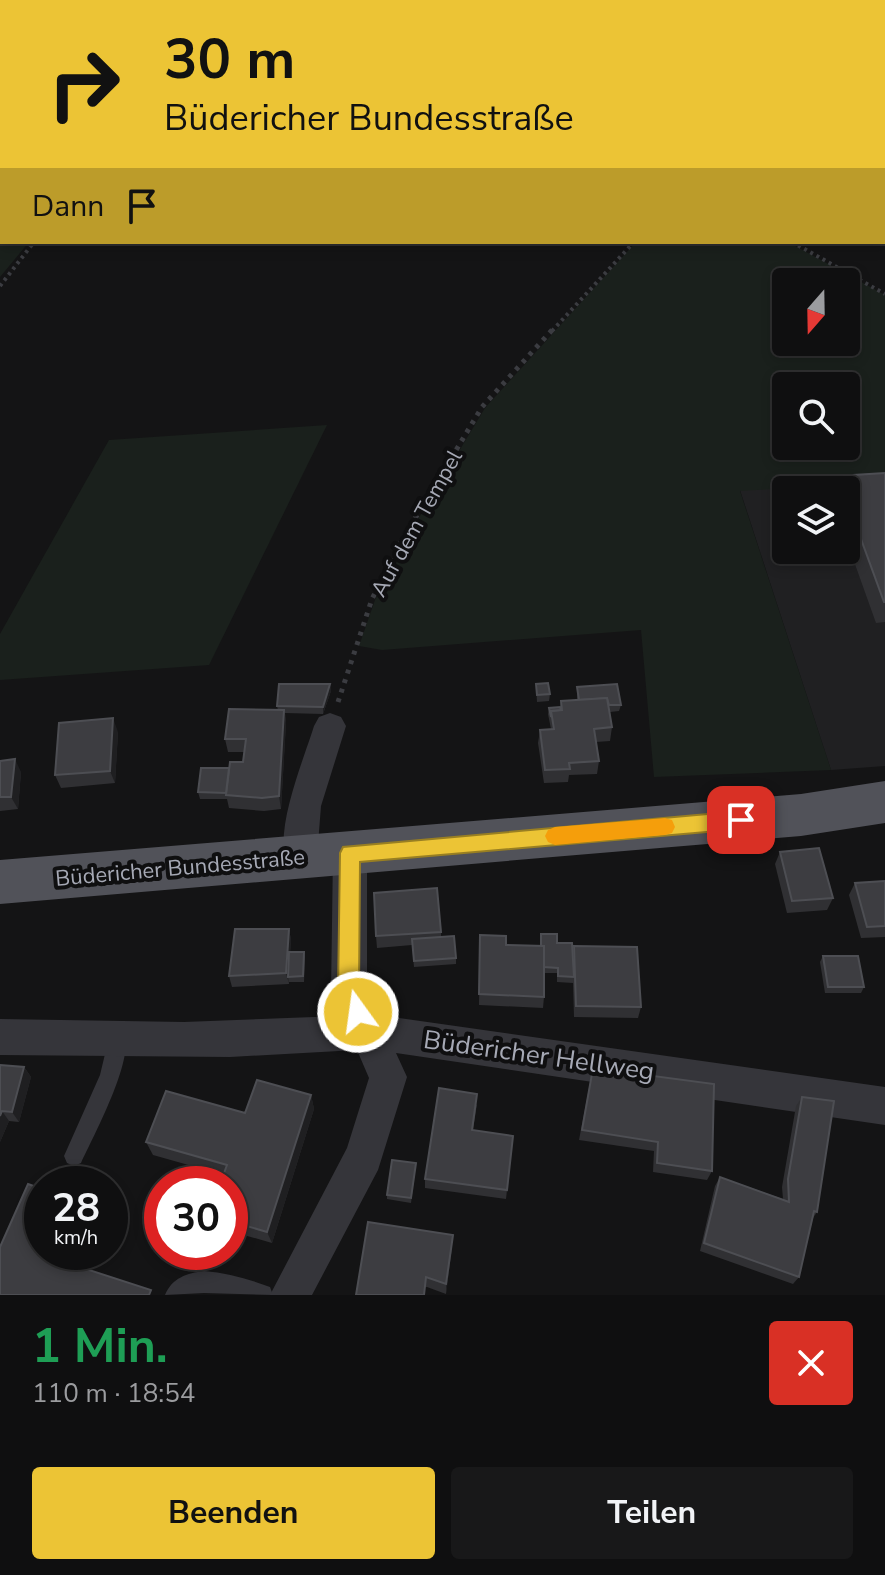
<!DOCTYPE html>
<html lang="de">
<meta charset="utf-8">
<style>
body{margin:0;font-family:"Nunito Sans",sans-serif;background:#181819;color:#f1f3f6;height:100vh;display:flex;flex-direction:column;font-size:30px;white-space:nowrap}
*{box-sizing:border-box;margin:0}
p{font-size:26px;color:#9b9c9f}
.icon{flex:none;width:44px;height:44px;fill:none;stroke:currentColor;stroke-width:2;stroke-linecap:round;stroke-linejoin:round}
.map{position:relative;height:1295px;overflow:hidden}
.sheet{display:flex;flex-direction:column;background:#0f0f10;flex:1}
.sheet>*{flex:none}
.top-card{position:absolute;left:0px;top:0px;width:886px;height:244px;box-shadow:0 4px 12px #0003,0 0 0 2px #2f2f30;background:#ecc435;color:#111;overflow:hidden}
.needle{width:52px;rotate:200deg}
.buttons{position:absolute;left:772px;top:268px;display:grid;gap:16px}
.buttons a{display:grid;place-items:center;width:88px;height:88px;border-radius:8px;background:#0f0f10;box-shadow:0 4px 12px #0003,0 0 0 2px #2f2f30;font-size:40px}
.speed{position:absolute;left:24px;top:1166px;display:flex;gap:16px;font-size:40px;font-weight:700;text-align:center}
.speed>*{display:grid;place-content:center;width:104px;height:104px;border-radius:50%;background:#0f0f10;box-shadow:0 4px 12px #0003,0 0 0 2px #2f2f30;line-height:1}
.speed small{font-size:20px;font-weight:400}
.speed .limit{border:12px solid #d22;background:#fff;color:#111}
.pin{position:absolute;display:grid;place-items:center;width:68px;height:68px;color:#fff;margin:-34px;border-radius:16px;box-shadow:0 4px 12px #0006}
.me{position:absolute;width:88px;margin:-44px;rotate:346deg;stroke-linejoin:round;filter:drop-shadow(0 0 6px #0008)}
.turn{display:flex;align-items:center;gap:28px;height:168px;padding:0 32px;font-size:36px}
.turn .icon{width:104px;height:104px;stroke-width:2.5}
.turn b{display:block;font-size:56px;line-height:68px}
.then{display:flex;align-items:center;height:76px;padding:0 32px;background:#0003;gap:16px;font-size:30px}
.round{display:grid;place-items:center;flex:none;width:84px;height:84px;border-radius:8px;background:#181819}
.headline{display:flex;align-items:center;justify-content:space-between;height:136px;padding:0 32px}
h1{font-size:48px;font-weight:700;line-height:60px;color:#1e9e55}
.action{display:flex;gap:16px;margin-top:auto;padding:16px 32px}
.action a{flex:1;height:92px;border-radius:8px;background:#ecc435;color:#111;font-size:32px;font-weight:700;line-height:92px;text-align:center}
.action a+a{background:#181819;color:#f1f3f6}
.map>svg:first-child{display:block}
</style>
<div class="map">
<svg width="885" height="1295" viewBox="0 0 885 1295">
<rect width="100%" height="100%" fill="#141415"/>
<path fill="#202022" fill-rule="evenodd" d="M885,482v284l-54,4 -91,-280zM786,490h60v60h-60z"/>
<g fill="#1a201c" fill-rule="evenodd">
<path d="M0,210l2,32h27l-29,35z"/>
<path d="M636,242h152l97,53v187l-145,9 91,279 -177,7 -13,-147 -259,20 -23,-4 16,-46 28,-56 82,-136zM786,282h60v60h-60zM786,386h60v60h-60z"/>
<path d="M327,425l-118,240 -209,15v-46l109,-194z"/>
</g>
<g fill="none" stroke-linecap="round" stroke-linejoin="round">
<g stroke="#3b3c41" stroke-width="4" stroke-dasharray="3 4" stroke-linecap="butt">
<path d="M792,242l93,52"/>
<path d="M0,286l34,-44"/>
<path d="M552,331l82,-89"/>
</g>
<path stroke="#3b3c41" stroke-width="5" stroke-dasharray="4 6" stroke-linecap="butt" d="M338,702l34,-103 30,-59 80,-133 71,-78"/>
<g fill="#35353a" fill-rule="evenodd">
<path d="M117,1031l7,2c11,26 -31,104 -43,130l-7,3 -7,-3 -3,-7 36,-81 10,-42z"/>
<path d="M204,1271c23,2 45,8 66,16l3,8 -69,-2 -39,2c7,-17 22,-22 39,-24z"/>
</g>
<g fill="#35353a" fill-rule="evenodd">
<path d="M330,713l11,4 5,9 -25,80 -4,51 -5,11 -12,4 -12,-4c-16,-35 15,-106 26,-142l5,-9z"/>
<path d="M350,838l12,5 5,10v139l11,23 507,72v38l-489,-72 11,24 -29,93 -66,125h-42l77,-147 22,-70 -12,-28 -127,7 -230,-2v-36l184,3 157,-6 -10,-23 2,-140 5,-10z"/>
</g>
<path fill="#515259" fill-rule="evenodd" d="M885,781v42l-84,13 -801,68v-44l801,-66z"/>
</g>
<g fill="#303033">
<rect x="884" y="61" width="1" height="39"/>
<path d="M885,473v149l-9,1 -30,-84v-49h-13l5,-14z"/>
<path d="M330,684l1,7 -8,23 -38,-1 1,10 -5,86 -17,2 -35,-3 -2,-9h-27l-2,-7 31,-24 14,-6 1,-10h-16l-3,-13 53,-29 -1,-4z"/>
<path d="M536,684l14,10 -1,7 -12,1z"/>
<path d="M577,687l44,18 -2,6 -9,1 2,15 -2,14 -14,1 3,19 -2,13 -28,1 -1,7 -24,1 -6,-40 2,-13 11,-1 -3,-15 1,-6h11l1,-7 16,-1z"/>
<path d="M118,732l-3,51 -54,5 -6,-13z"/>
<path d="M0,761l21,11 -3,37 -18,2z"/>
<path d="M780,852l53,46 -6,12 -40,3 -12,-49z"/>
<path d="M885,881v56l-24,1 -12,-43 6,-12z"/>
<path d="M289,929l2,11 -1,12h14l1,5 -1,25h-15v2l-57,3 -3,-11z"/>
<path d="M441,932v5l15,21v6l-42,3 -2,-22 -35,3 -1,-12z"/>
<path d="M541,934l32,18 1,-6 67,61 -3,11 -64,-1 -1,-34 -16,-1v-9h-13v24l-1,11 -64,-3 1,-70 26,10 34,1z"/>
<path d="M823,956l41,31 -3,6h-36l-5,-31z"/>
<path d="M0,1065l24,2 7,10 -12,45 -10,-1 -9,21z"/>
<path d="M591,1077l121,94 -5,9 -54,-8 1,-21 -75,-11z"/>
<path d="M311,1095l3,14 -42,134 -42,-12v-47l-6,-9 -71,-20 -7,-13z"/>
<path d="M802,1097l15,115 -4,6 -14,59 -6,7 -93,-33 15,-65 5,-9 63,22 -1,-12 14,-81z"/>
<path d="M477,1104l-4,26 34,60 -1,9 -81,-11v-9z"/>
<path d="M416,1163l-5,40 -24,-4v-4z"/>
<path d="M452,1247l-6,47 -19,-7 -71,8z"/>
</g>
<g fill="#1f1f21">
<path d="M330,684l1,7 -8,23v-7z"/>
<path d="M284,710l2,13 -5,86 -2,-13z"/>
<path d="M113,718l5,14 -3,51 -5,-12z"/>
<path d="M15,759l6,13 -3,37 -7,-12z"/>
<path d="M289,929l2,11 -2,36 -1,1 1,7 -3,-11z"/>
<path d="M24,1067l7,10 -12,45 -7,-10z"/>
<path d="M311,1095l3,14 -42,134 -5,-11z"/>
<path d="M2,1111l7,10 -9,21v-26z"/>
<path d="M453,1235l-1,12 -6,47v-10z"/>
<path d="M58,1252h14l-7,18 -10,-11z"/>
</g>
<g fill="#3d3d41" stroke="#4d4e53" stroke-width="2">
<path d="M885,473v129h-1l-38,-104v-8h-3l-5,-14z"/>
<path d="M548,683l2,11 -13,1 -1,-11z"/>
<path d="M279,684h51l-7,23 -46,-1z"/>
<path d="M617,684l4,21h-12l-2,-7 -28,2 -2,-13z"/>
<path d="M607,698l5,29 -18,2 5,32 -30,2 1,6 -25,1 -5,-40 14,-1 -3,-18 11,-1 -1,-9z"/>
<path d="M560,707l1,3 -10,1v6l-2,-9z"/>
<path d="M229,709l55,1 -5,86 -17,2 -36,-3 4,-33h13l3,-23h-21z"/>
<path d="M113,718l-3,53 -55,4 4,-52z"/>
<path d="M15,759l-4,38h-11v-36z"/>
<path d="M201,768h28l-3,25 -28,-1z"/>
<path d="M819,848l14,50 -41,3 -12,-49z"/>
<path d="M885,881v45l-18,1 -12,-44z"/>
<path d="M437,888l4,44 -65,4 -2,-43z"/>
<path d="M235,929h54l-3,44 -57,3z"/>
<path d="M541,934h16v9h15l2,34 -16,-1v-8l-14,-1v-21h-3z"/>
<path d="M480,935l26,1v9l38,1v51l-65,-3z"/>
<path d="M454,936l2,22 -42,3 -2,-22z"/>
<path d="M574,946l63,1 4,60 -65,-1z"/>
<path d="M289,952h15l-1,24 -15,1z"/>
<path d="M823,956h35l6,31h-36z"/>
<path d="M0,1065l24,2 -12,45 -10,-1 -2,5z"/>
<path d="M593,1068l121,16 -2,87 -55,-8 1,-21 -76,-12z"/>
<path d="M257,1080l54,15 -44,137 -37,-11v-37h-10l7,-19 -81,-23 20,-51 79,22z"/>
<path d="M439,1088l38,6 -5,36 41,6 -6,54 -82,-11z"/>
<path d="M802,1097l32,4 -17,111 -3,-1 -15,66 -95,-34 16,-66 69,25 -1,-23z"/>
<path d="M392,1160l24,3 -5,35 -24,-3z"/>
<path d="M28,1184l14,5v63h16l-3,7 96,31 -2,5h-149v-48z"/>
<path d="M368,1222l85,13 -7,49 -20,-7 -2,18h-68z"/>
</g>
<path fill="#ecc435" stroke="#997f22" stroke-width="2" d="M741,811l7,3 3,6 -3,6 -7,3 -381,33 -1,130 10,20 -3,8 -8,3 -8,-3 -12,-27 2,-140 3,-6z"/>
<path fill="#f59e0b" d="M665,818l7,2 3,7 -3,6 -7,2 -110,10 -7,-3 -3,-6 3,-6 7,-3z"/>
<g text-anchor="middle" stroke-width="8" stroke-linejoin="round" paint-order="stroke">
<g font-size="22" fill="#a6a9b5" stroke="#0f0f10">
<text transform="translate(416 523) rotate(-61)" y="8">Auf dem Tempel</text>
<text transform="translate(180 867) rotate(-5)" y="8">Büdericher Bundesstraße</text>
</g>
<g font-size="26" fill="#a6a9b5" stroke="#0f0f10">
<text transform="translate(539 1055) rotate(8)" y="9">Büdericher Hellweg</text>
</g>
</g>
</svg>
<div class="buttons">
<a><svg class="needle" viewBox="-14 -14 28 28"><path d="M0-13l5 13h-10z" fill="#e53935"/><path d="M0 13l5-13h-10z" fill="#9b9c9f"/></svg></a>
<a><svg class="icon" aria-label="search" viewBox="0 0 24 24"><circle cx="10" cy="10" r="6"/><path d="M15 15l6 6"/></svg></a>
<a><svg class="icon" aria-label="layers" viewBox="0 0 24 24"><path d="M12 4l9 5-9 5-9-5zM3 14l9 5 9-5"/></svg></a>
</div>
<div class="speed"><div>28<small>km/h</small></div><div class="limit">30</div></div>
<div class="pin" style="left:741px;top:820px;background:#d93025"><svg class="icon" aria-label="arrive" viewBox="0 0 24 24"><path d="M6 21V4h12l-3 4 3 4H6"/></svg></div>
<svg class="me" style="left:358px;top:1012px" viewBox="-20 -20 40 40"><circle r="17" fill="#ecc435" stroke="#fff" stroke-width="3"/><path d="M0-11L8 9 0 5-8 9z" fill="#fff"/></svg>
<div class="top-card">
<div class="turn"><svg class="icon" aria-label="right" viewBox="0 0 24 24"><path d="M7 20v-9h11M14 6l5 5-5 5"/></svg><div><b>30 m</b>Büdericher Bundesstraße</div></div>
<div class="then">Dann<svg class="icon" aria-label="arrive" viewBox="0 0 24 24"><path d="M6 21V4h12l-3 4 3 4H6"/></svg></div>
</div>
</div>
<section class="sheet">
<div class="headline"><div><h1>1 Min.</h1><p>110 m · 18:54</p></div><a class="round" style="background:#d93025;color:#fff"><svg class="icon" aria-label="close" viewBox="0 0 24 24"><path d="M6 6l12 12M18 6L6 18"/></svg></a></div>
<div class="action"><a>Beenden</a><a>Teilen</a></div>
</section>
